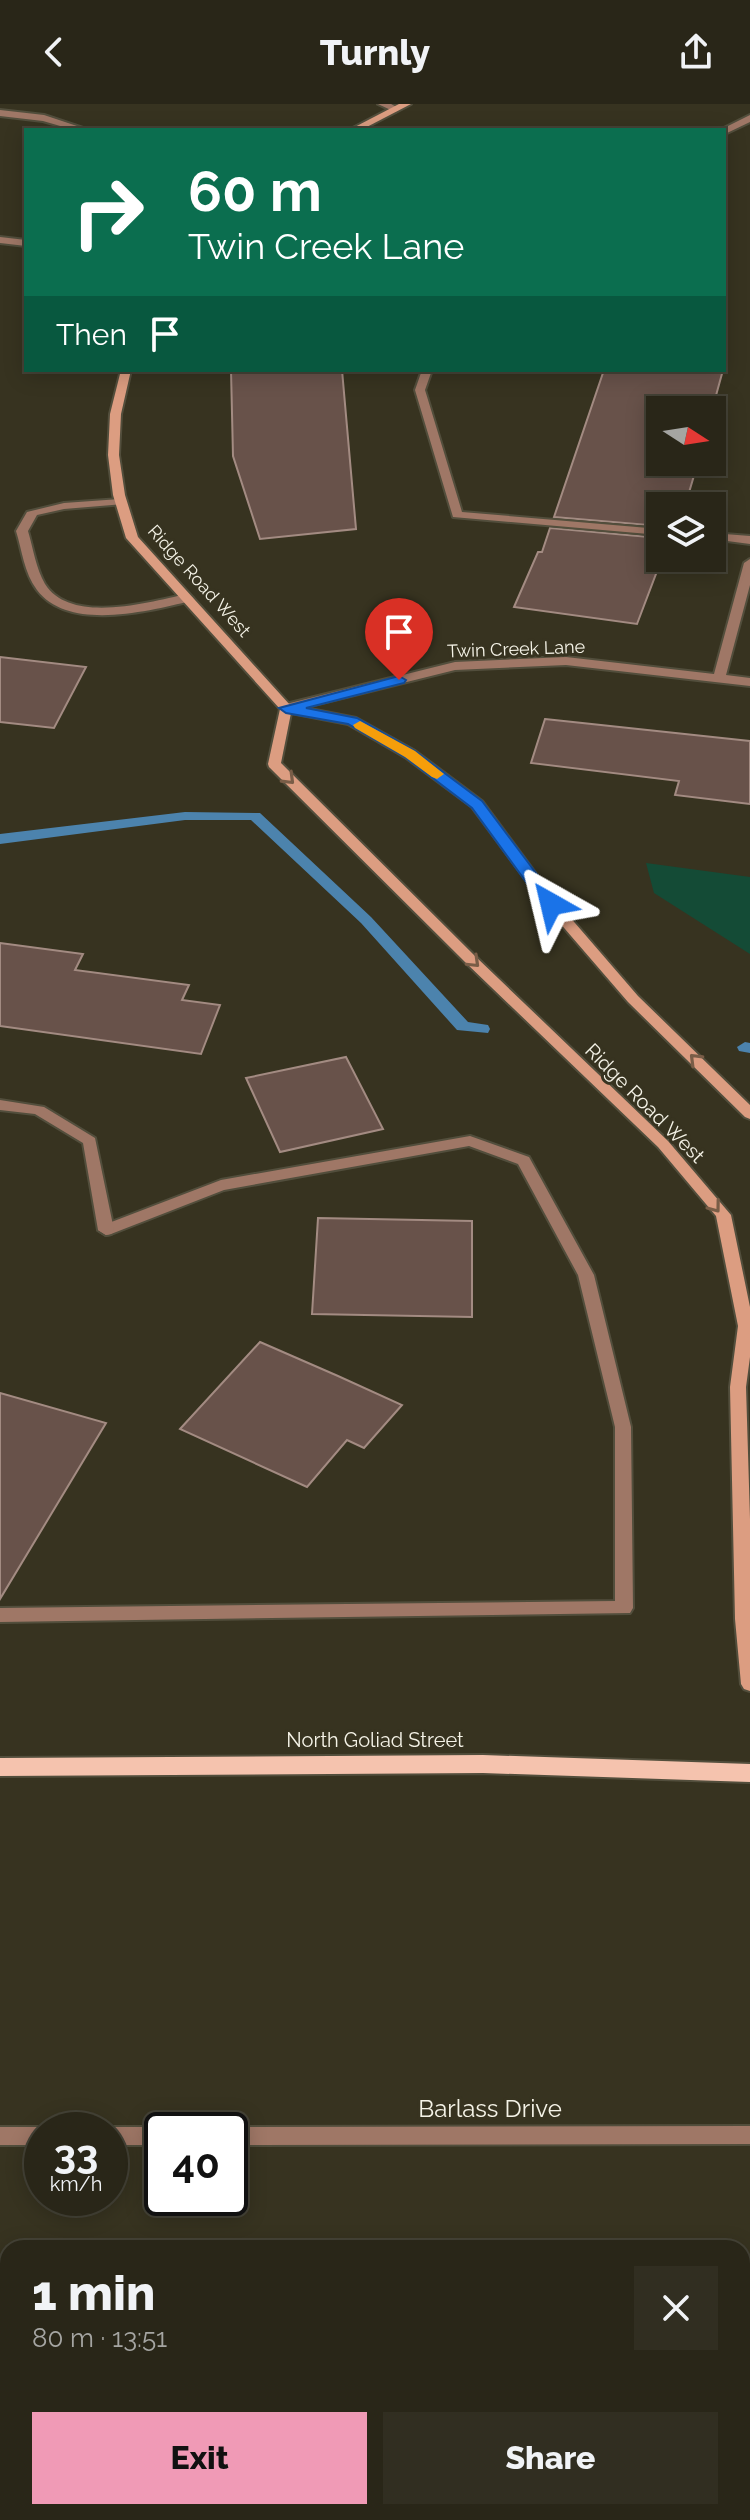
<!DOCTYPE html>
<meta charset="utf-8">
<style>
body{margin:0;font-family:Raleway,sans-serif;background:#312e21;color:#f1f3f6;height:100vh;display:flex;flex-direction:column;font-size:30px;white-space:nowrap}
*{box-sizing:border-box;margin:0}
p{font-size:26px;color:#a5a5a2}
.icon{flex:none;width:44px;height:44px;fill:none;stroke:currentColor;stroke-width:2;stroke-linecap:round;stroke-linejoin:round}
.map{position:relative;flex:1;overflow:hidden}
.sheet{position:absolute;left:0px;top:2136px;width:750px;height:280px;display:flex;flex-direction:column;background:#292618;border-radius:24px 24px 0 0;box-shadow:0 4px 20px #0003,0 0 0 2px #454337}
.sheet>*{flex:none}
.hud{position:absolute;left:24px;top:24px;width:702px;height:244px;border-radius:0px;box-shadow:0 4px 20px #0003,0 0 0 2px #454337;background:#0b6e4f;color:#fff;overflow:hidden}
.needle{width:52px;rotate:102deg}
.fabs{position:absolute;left:646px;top:292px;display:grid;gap:16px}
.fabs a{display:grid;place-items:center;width:80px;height:80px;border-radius:0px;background:#292618;box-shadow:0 4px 20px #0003,0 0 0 2px #454337;font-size:40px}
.speed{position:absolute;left:24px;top:2008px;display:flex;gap:16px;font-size:40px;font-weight:700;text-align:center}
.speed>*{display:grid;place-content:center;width:104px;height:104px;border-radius:50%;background:#292618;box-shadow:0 4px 20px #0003,0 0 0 2px #454337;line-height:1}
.speed small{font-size:20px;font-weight:400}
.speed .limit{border:4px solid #111;border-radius:12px;background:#fff;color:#111}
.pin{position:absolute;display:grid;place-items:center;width:68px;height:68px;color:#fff;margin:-82px -34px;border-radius:50% 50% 50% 0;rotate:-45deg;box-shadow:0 0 8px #0007}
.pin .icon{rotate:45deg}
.me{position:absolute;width:88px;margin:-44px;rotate:323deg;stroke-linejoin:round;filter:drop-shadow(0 0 6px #0008)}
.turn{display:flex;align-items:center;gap:28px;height:168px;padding:0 32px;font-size:36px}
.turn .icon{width:104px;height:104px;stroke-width:2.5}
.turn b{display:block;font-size:56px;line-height:68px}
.then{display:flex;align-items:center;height:76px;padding:0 32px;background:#0003;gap:16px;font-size:30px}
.round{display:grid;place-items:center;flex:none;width:84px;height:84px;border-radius:0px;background:#312e21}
.overview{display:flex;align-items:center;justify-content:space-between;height:136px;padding:0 32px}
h1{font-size:48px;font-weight:800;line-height:60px}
.cta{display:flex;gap:16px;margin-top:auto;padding:16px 32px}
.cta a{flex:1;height:92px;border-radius:0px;background:#f09ab6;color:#111;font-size:32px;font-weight:800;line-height:92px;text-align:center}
.cta a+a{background:#312e21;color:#f1f3f6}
header{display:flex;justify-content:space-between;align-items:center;height:104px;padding:0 32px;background:#292618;font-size:36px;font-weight:800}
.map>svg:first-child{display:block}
</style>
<header><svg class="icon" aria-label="back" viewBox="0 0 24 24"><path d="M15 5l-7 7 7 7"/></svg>Turnly<svg class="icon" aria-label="share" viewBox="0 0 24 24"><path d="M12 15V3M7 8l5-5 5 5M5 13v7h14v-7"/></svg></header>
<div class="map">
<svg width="750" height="2416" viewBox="0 0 750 2416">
<rect width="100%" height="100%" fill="#373320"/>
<path fill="#144b36" d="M646,759l104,14v77l-96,-61z"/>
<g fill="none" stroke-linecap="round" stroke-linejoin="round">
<g fill="#4c83ad" fill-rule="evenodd">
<path d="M185,708l75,1 111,104 97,105 20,3 2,4 -2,4 -31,-3 -96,-107 -110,-103h-66l-185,24v-10z"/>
<path d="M745,938l5,1v10l-11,-2 -2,-4z"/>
</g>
</g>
<g fill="#68524a" stroke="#a38b82" stroke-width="2">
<path d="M231,266h111l14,159 -96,10 -27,-83z"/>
<path d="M604,266h119l-11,40h-52v52h38l-13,44h-25v20l-106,-9z"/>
<path d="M550,424l110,10 2,20 -25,66 -123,-17 24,-55h4z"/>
<path d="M0,553l86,10 -32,61 -54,-6z"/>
<path d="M545,615l205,22v63l-75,-9 4,-14 -148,-18z"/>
<path d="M0,839l83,11 -8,16 114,15 -7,15 38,5 -19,49 -201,-28z"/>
<path d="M346,953l37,72 -103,23 -34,-74z"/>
<path d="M318,1114l154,3v96l-160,-3z"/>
<path d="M260,1238l78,34 64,29 -38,43 -17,-8 -40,47 -127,-58z"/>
<path d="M0,1289l106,30 -106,176z"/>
</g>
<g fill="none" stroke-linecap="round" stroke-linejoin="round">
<g stroke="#524e3c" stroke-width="4">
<g id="lane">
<path d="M0,6l44,5 45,15h-15l-31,-9 -43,-5z"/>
<path d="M750,11v7l-23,11 -3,1v-4h-4z"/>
<path d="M422,266h10l-7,20 37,122 198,17v6l-207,-18 -38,-127z"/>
<path d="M120,395l4,1v4l-60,5 -27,6 -9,16c5,17 8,38 17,53 26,41 104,18 142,10l6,4 -2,3c-43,10 -122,31 -154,-11 -13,-17 -15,-40 -21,-59l11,-19 37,-9z"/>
<path d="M712,429l38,3v8l-38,-5z"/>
<path d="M470,1032l59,21 65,118 37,152 2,181 -3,5 -630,9v-14l615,-7v-174l-37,-152 -60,-111 -49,-18 -245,44 -113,44 -5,1 -8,-5 3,-4 120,-46z"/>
</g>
</g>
<g stroke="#524e3c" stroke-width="4">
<g id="street">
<path d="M378,0h13l9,5 -5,3z"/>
<path d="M0,133l26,3v6l-26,-3z"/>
<path d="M750,455v26l-24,90 24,3v8l-184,-21 -111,5 -169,42 -6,-4 2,-3 173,-43 111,-5 148,17 30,-111z"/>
<path d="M0,996l44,7 51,31 19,92 -3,4 -5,1 -8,-5 -15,-87 -48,-29 -35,-4z"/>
<path d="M750,2022v18l-520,1v-15h-8l8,-3z"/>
<path d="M0,2023h42l8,3h-8v15h-42z"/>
<path d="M110,2023h52l8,3h-8v15h-52v-15h-8z"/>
</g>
</g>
<g stroke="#524e3c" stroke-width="4">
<g id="secondary">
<path d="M399,0h12l-50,26h-12z"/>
<path d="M121,266h10l-10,44 -2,41 6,40 13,42 152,168 66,13 59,33 67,50 74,100 82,95 112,109v14l-5,-2 -117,-115 -82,-95 -74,-100 -67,-50 -57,-33 -57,-11 -10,50 194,193 193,185 63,74 19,92v50l-4,30 4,132v172l-6,-2 -3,-5 -6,-65 -5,-232 8,-61 -22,-110 -58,-69 -193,-185 -196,-195 -1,-3 12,-55 -154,-171 -13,-43 -5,-40 2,-41z"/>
</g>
</g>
<g stroke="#524e3c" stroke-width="4">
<path id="primary" d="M483,1651l267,9v18l-267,-9 -483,3v-18z"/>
</g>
<use href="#lane" fill="#9f7766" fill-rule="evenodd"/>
<use href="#street" fill="#9f7766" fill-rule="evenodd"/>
<use href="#secondary" fill="#dc9d81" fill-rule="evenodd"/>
<use href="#primary" fill="#f5c3ae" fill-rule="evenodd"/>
</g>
<defs><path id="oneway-chevron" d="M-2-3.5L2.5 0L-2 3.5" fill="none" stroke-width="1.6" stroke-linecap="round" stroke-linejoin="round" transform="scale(2)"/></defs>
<g stroke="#795d47">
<use href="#oneway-chevron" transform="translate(289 675) rotate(45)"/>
<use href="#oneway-chevron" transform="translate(474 858) rotate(44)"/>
<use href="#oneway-chevron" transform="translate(695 955) rotate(-135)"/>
<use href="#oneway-chevron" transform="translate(715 1103) rotate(53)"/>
</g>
<path fill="#1a73e8" stroke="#114b97" stroke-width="2" d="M399,572l7,4 -2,3 -98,25 51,10 58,33 67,50 75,100v7h-12l-73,-100 -67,-51 -57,-33 -62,-11 -7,-5z"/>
<path fill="#f59e0b" d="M360,617l55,30 29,23 -7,5 -5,-2 -27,-20 -50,-29 -2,-3z"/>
<g text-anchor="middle" stroke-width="6" stroke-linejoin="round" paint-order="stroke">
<g font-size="18" fill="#f5f3e7" stroke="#373320">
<text transform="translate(199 477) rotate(48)" y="6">Ridge Road West</text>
<text transform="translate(516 545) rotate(-2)" y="6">Twin Creek Lane</text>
</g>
<g font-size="20" fill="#f5f3e7" stroke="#373320">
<text transform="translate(645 999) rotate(45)" y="7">Ridge Road West</text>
<text x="375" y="1643">North Goliad Street</text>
</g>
<g font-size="24" fill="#f5f3e7" stroke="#373320">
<text x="490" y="2013">Barlass Drive</text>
</g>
</g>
</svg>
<div class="fabs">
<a><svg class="needle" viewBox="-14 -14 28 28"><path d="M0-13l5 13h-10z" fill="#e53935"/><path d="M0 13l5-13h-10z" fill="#a5a5a2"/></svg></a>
<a><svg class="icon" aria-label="layers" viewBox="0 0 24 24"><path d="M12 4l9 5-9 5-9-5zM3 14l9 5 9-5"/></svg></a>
</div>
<div class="speed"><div>33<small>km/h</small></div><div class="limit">40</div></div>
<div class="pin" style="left:399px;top:576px;background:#d93025"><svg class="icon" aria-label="arrive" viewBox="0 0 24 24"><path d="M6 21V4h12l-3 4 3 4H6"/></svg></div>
<svg class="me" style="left:551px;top:800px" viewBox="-20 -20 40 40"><path d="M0-17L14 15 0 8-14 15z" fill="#1a73e8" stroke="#fff" stroke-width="4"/></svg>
<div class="hud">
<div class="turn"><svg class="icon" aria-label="right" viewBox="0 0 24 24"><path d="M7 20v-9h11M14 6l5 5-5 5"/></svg><div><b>60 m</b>Twin Creek Lane</div></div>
<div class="then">Then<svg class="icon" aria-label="arrive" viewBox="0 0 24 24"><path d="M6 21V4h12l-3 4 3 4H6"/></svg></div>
</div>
<section class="sheet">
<div class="overview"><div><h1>1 min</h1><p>80 m · 13:51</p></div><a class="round"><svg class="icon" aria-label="close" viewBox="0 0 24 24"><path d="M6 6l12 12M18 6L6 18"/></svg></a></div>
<div class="cta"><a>Exit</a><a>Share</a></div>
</section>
</div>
